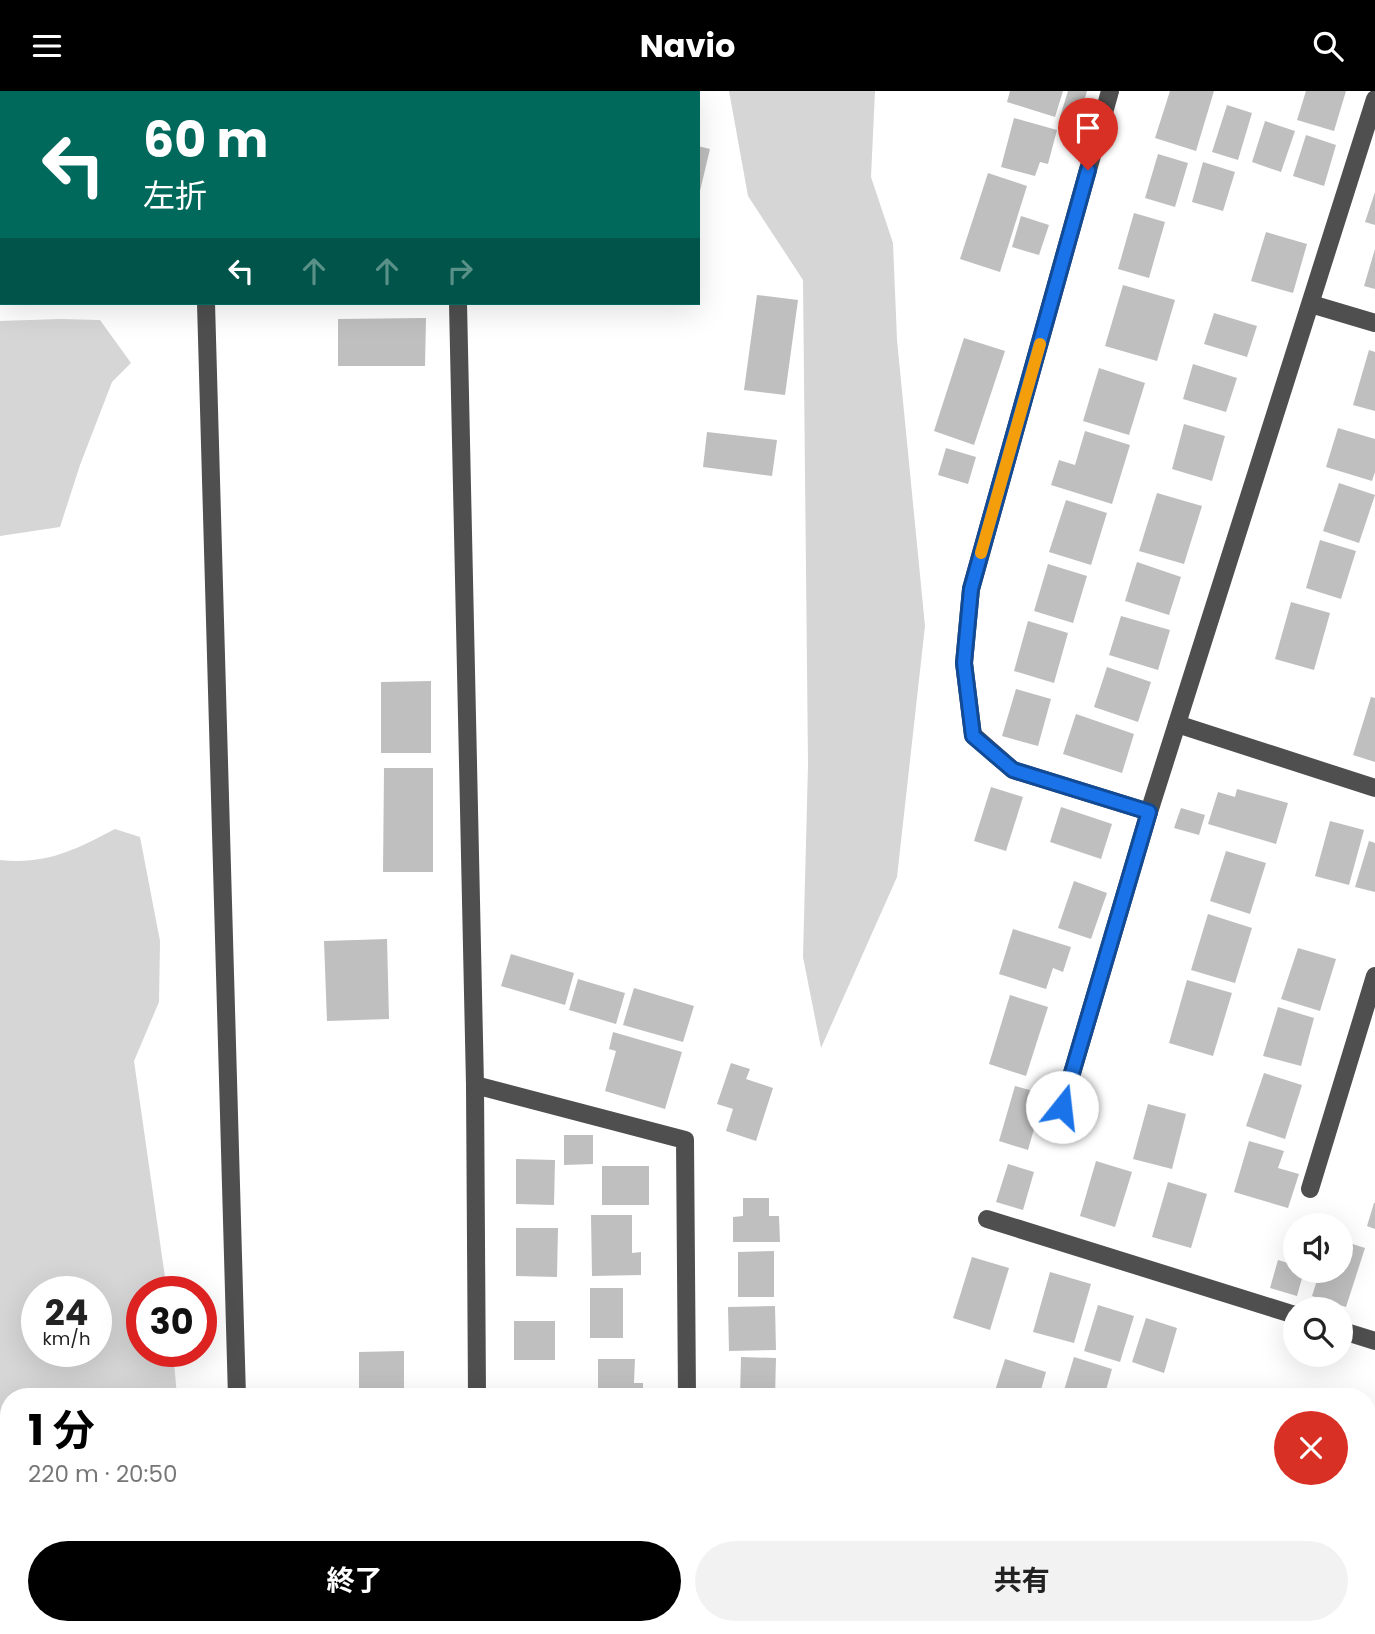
<!DOCTYPE html>
<html lang="ja">
<meta charset="utf-8">
<style>
body{margin:0;font-family:Poppins,"Noto Sans JP",sans-serif;background:#f2f2f2;color:#222;height:100vh;display:flex;flex-direction:column;font-size:26px;white-space:nowrap}
*{box-sizing:border-box;margin:0}
p{font-size:23px;color:#767676}
.icon{flex:none;width:38px;height:38px;fill:none;stroke:currentColor;stroke-width:2;stroke-linecap:round;stroke-linejoin:round}
.map{position:relative;flex:1;overflow:hidden}
.drawer{position:absolute;left:0px;top:1297px;width:1376px;height:247px;display:flex;flex-direction:column;background:#fff;border-radius:28px 28px 0 0;box-shadow:0 7px 28px #0002}
.drawer>*{flex:none}
.top-card{position:absolute;left:0px;top:0px;width:700px;height:214px;box-shadow:0 7px 28px #0002;background:#00695c;color:#fff;overflow:hidden}
.controls{position:absolute;left:1283px;top:1122px;display:grid;gap:14px}
.controls a{display:grid;place-items:center;width:70px;height:70px;border-radius:50%;background:#fff;box-shadow:0 7px 28px #0002;font-size:35px}
.speed{position:absolute;left:21px;top:1185px;display:flex;gap:14px;font-size:35px;font-weight:700;text-align:center}
.speed>*{display:grid;place-content:center;width:91px;height:91px;border-radius:50%;background:#fff;box-shadow:0 7px 28px #0002;line-height:1}
.speed small{font-size:18px;font-weight:400}
.speed .limit{border:10px solid #d22;background:#fff;color:#111}
.pin{position:absolute;display:grid;place-items:center;width:60px;height:60px;color:#fff;margin:-72px -30px;border-radius:50% 50% 50% 0;rotate:-45deg;box-shadow:0 0 7px #0007}
.pin .icon{rotate:45deg}
.me{position:absolute;width:77px;margin:-38px;rotate:16deg;stroke-linejoin:round;filter:drop-shadow(0 0 5px #0008)}
.turn{display:flex;align-items:center;gap:24px;height:147px;padding:0 28px;font-size:32px}
.turn .icon{width:91px;height:91px;stroke-width:2.5}
.turn b{display:block;font-size:49px;line-height:60px}
.lanes{display:flex;align-items:center;height:66px;padding:0 28px;background:#0003;justify-content:center;gap:35px;direction:ltr}
.lanes .off{opacity:.35}
.round{display:grid;place-items:center;flex:none;width:74px;height:74px;border-radius:37px;background:#f2f2f2}
.summary{display:flex;align-items:center;justify-content:space-between;height:119px;padding:0 28px}
h1{font-size:42px;font-weight:700;line-height:52px;color:#000}
.action{display:flex;gap:14px;margin-top:auto;padding:14px 28px}
.action a{flex:1;height:80px;border-radius:42px;background:#000;color:#fff;font-size:28px;font-weight:700;line-height:80px;text-align:center}
.action a+a{background:#f2f2f2;color:#222}
header{display:flex;justify-content:space-between;align-items:center;height:91px;padding:0 28px;background:#000;color:#fff;font-size:32px;font-weight:700}
.map>svg:first-child{display:block}
</style>
<header><svg class="icon" aria-label="menu" viewBox="0 0 24 24"><path d="M4 6h16M4 12h16M4 18h16"/></svg>Navio<svg class="icon" aria-label="search" viewBox="0 0 24 24"><circle cx="10" cy="10" r="6"/><path d="M15 15l6 6"/></svg></header>
<div class="map">
<svg width="1375" height="1543" viewBox="0 0 1375 1543">
<rect width="100%" height="100%" fill="#fff"/>
<g fill="#d6d6d6" fill-rule="evenodd">
<path d="M729,0h146l-4,86 22,66 4,97 28,286 -28,251 -76,171 -18,-91 5,-192 -5,-485 -55,-84z"/>
<path d="M60,228l40,1 31,43 -19,19 -32,83 -20,62 -60,9v-215z"/>
<path d="M115,738l25,8 20,104 -1,61 -25,59 33,230h-25v60h31l4,45 -168,1v229h169l-1,8h-177v-774c46,5 75,-10 115,-31zM37,1200h59v60h-59z"/>
</g>
<g fill="none" stroke-linecap="round" stroke-linejoin="round">
<path stroke="#9d9d9d" stroke-width="10" d="M0,128h2"/>
</g>
<g fill="#bfbfbf">
<path d="M1010,0h53l-8,26 -48,-15z"/>
<path d="M1068,0h19l-9,31 -18,-5z"/>
<path d="M1170,0h44l-18,60 -41,-13z"/>
<path d="M1306,0h40l-12,40 -37,-11z"/>
<path d="M1227,14l25,8 -14,47 -26,-8z"/>
<path d="M1014,27l43,12 -9,34 -8,-2 -5,14 -34,-9z"/>
<path d="M1265,30l30,10 -14,41 -29,-10z"/>
<path d="M1306,44l30,10 -12,41 -31,-10z"/>
<path d="M698,55l12,3 -11,46h-1z"/>
<path d="M1158,63l30,9 -13,44 -30,-9z"/>
<path d="M1203,71l32,10 -12,39 -31,-9z"/>
<path d="M988,82l39,13 -27,86 -40,-13z"/>
<path d="M1375,101v33l-10,-3z"/>
<path d="M1134,122l31,9 -16,56 -31,-9z"/>
<path d="M1021,125l28,9 -10,30 -27,-8z"/>
<path d="M1266,141l41,12 -14,49 -42,-12z"/>
<path d="M1375,158v40l-11,-3z"/>
<path d="M1123,194l52,15 -18,61 -52,-15z"/>
<path d="M757,204l41,5 -13,95 -41,-5z"/>
<path d="M1214,222l43,13 -10,31 -43,-13z"/>
<path d="M426,227l-1,48h-87v-47z"/>
<path d="M964,247l41,13 -31,94 -40,-14z"/>
<path d="M1369,259l6,2v59l-22,-6z"/>
<path d="M1193,273l44,14 -11,34 -43,-13z"/>
<path d="M1099,277l46,15 -16,52 -46,-14z"/>
<path d="M1184,333l41,12 -13,45 -40,-12z"/>
<path d="M1338,337l37,11v33l-3,9 -46,-14z"/>
<path d="M1085,340l45,14 -18,59 -61,-19 8,-25 16,5z"/>
<path d="M707,341l70,8 -5,36 -69,-9z"/>
<path d="M946,357l30,9 -8,27 -30,-9z"/>
<path d="M1339,392l36,12 -16,48 -36,-12z"/>
<path d="M1157,402l45,13 -18,58 -45,-13z"/>
<path d="M1066,409l41,13 -16,52 -42,-13z"/>
<path d="M1320,449l36,11 -15,48 -35,-11z"/>
<path d="M1137,471l44,15 -12,38 -44,-14z"/>
<path d="M1048,473l39,12 -14,47 -39,-12z"/>
<path d="M1291,511l39,11 -16,57 -39,-11z"/>
<path d="M1121,525l49,14 -12,40 -49,-15z"/>
<path d="M1028,530l40,12 -14,50 -40,-12z"/>
<path d="M1107,576l44,15 -13,40 -44,-15z"/>
<path d="M431,590v72h-50v-71z"/>
<path d="M1016,598l35,10 -13,47 -36,-10z"/>
<path d="M1371,606l4,1v64l-22,-7z"/>
<path d="M1076,623l58,20 -12,39 -59,-19z"/>
<path d="M384,677h49v104h-50z"/>
<path d="M991,696l32,10 -17,54 -32,-10z"/>
<path d="M1237,698l51,14 -12,41 -68,-20 10,-32 17,5z"/>
<path d="M1061,716l51,17 -11,35 -51,-17z"/>
<path d="M1181,717l24,7 -6,20 -25,-7z"/>
<path d="M1330,730l34,9 -15,55 -34,-9z"/>
<path d="M1369,750l6,2v49l-20,-5z"/>
<path d="M1226,760l40,12 -16,51 -40,-13z"/>
<path d="M1074,790l33,12 -16,46 -33,-11z"/>
<path d="M1208,823l44,14 -17,55 -44,-13z"/>
<path d="M1013,838l58,18 -8,25 -10,-4 -7,21 -47,-15z"/>
<path d="M387,848l2,80 -62,2 -3,-80z"/>
<path d="M1298,857l38,11 -16,52 -39,-12z"/>
<path d="M511,863l63,19 -9,32 -64,-19z"/>
<path d="M578,888l47,14 -9,31 -47,-14z"/>
<path d="M1187,889l45,13 -19,63 -44,-13z"/>
<path d="M634,897l60,18 -11,36 -60,-17z"/>
<path d="M1010,904l38,12 -22,69 -37,-12z"/>
<path d="M1278,916l36,11 -13,48 -38,-10z"/>
<path d="M613,941l69,20 -17,57 -60,-18 11,-40 -7,-2z"/>
<path d="M731,972l19,6 -4,10 27,9 -17,53 -30,-10 7,-22 -16,-5z"/>
<path d="M1264,982l38,12 -17,54 -39,-13z"/>
<path d="M1015,995l29,8 -16,56 -29,-9z"/>
<path d="M1148,1013l38,10 -14,55 -39,-10z"/>
<path d="M564,1044h29v29l-29,1z"/>
<path d="M1249,1050l35,10 -6,17 21,6 -11,34 -54,-16z"/>
<path d="M516,1068l39,1 -1,45 -38,-1z"/>
<path d="M1096,1070l36,11 -17,55 -35,-11z"/>
<path d="M1008,1073l26,8 -11,38 -27,-8z"/>
<rect x="602" y="1075" width="47" height="39"/>
<path d="M1168,1091l39,12 -16,54 -39,-11z"/>
<path d="M743,1107h26v18h10l1,26h-47v-25l10,-1z"/>
<path d="M1374,1112h1v26l-8,-3z"/>
<path d="M591,1124h41v38l9,-1v23l-49,1z"/>
<path d="M516,1137h42l-1,49 -41,-1z"/>
<path d="M1340,1149l25,8 -19,59 -34,-11 8,-25h20z"/>
<path d="M774,1160v46h-36v-45z"/>
<path d="M972,1166l37,11 -19,62 -37,-12z"/>
<path d="M1278,1169l17,5v6h9l-7,25 -27,-8z"/>
<path d="M1050,1181l41,12 -17,59 -41,-11z"/>
<rect x="590" y="1197" width="33" height="50"/>
<path d="M1098,1214l36,11 -14,46 -36,-11z"/>
<path d="M775,1215l1,44 -47,1 -1,-44z"/>
<path d="M1146,1227l31,10 -13,45 -32,-11z"/>
<rect x="514" y="1230" width="41" height="39"/>
<path d="M404,1260v46h-45v-45z"/>
<path d="M741,1266l35,1 -1,39h-35z"/>
<path d="M1074,1266l38,12 -8,28h-42z"/>
<path d="M598,1268h37l-1,24h9v14h-45z"/>
<path d="M1005,1268l41,13 -7,25h-46z"/>
<path d="M1367,1344l8,3v32l-8,-3z"/>
<path d="M1367,1511l8,2v30h-34l2,-8h24z"/>
<rect x="331" y="1535" width="116" height="8"/>
<rect x="521" y="1535" width="38" height="8"/>
<path d="M740,1535l37,1 1,7h-37z"/>
<path d="M993,1535h36l-2,8h-36z"/>
<path d="M1057,1535h33l11,3 -2,5h-45z"/>
<path d="M1257,1535h40l-3,8h-40z"/>
</g>
<g fill="none" stroke-linecap="round" stroke-linejoin="round">
<g stroke="#4f4f4f" stroke-width="18">
<path d="M200,0v2"/>
<path d="M1110,0l-139,498 -7,74 9,72 40,35 136,42"/>
<path d="M206,212l31,1094"/>
<path d="M458,212l17,782 2,312"/>
<path d="M1311,213l64,19"/>
<path d="M1177,633l198,64"/>
<path d="M475,994l210,55 2,257"/>
<path d="M1062,1016l87,-295 226,-713"/>
<path d="M1310,1098l65,-213"/>
<path d="M987,1128l308,96"/>
<path d="M1340,1239l35,11"/>
<path d="M1367,1481l8,2"/>
<path d="M245,1535l1,8"/>
<path d="M478,1535v8"/>
<path d="M688,1535v8"/>
<path d="M1185,1543l3,-8"/>
</g>
</g>
<g fill="none" stroke-linecap="round" stroke-linejoin="round">
<g stroke="#114b97" stroke-width="18">
<path id="route" d="M1062,1016l87,-295 -136,-42 -40,-34 -9,-73 7,-74 117,-419"/>
</g>
<use href="#route" stroke="#1a73e8" stroke-width="12"/>
<path stroke="#f59e0b" stroke-width="12" d="M981,462l59,-209"/>
</g>
</svg>
<div class="controls">
<a><svg class="icon" aria-label="sound" viewBox="0 0 24 24"><path d="M4 9h4l5-4v14l-5-4H4zM17 9q2 3 0 6"/></svg></a>
<a><svg class="icon" aria-label="search" viewBox="0 0 24 24"><circle cx="10" cy="10" r="6"/><path d="M15 15l6 6"/></svg></a>
</div>
<div class="speed"><div>24<small>km/h</small></div><div class="limit">30</div></div>
<div class="pin" style="left:1088px;top:79px;background:#d93025"><svg class="icon" aria-label="arrive" viewBox="0 0 24 24"><path d="M6 21V4h12l-3 4 3 4H6"/></svg></div>
<svg class="me" style="left:1062px;top:1016px" viewBox="-20 -20 40 40"><circle r="19" fill="#fff"/><path d="M0-13L10 11 0 6-10 11z" fill="#1a73e8"/></svg>
<div class="top-card">
<div class="turn"><svg class="icon" aria-label="left" viewBox="0 0 24 24"><path d="M17 20v-9H6M10 6l-5 5 5 5"/></svg><div><b>60 m</b>左折</div></div>
<div class="lanes"><svg class="icon" aria-label="left" viewBox="0 0 24 24"><path d="M17 20v-9H6M10 6l-5 5 5 5"/></svg><svg class="icon off" aria-label="ahead" viewBox="0 0 24 24"><path d="M12 20V5M6 11l6-6 6 6"/></svg><svg class="icon off" aria-label="ahead" viewBox="0 0 24 24"><path d="M12 20V5M6 11l6-6 6 6"/></svg><svg class="icon off" aria-label="right" viewBox="0 0 24 24"><path d="M7 20v-9h11M14 6l5 5-5 5"/></svg></div>
</div>
<section class="drawer">
<div class="summary"><div><h1>1 分</h1><p>220 m · 20:50</p></div><a class="round" style="background:#d93025;color:#fff"><svg class="icon" aria-label="close" viewBox="0 0 24 24"><path d="M6 6l12 12M18 6L6 18"/></svg></a></div>
<div class="action"><a>終了</a><a>共有</a></div>
</section>
</div>
